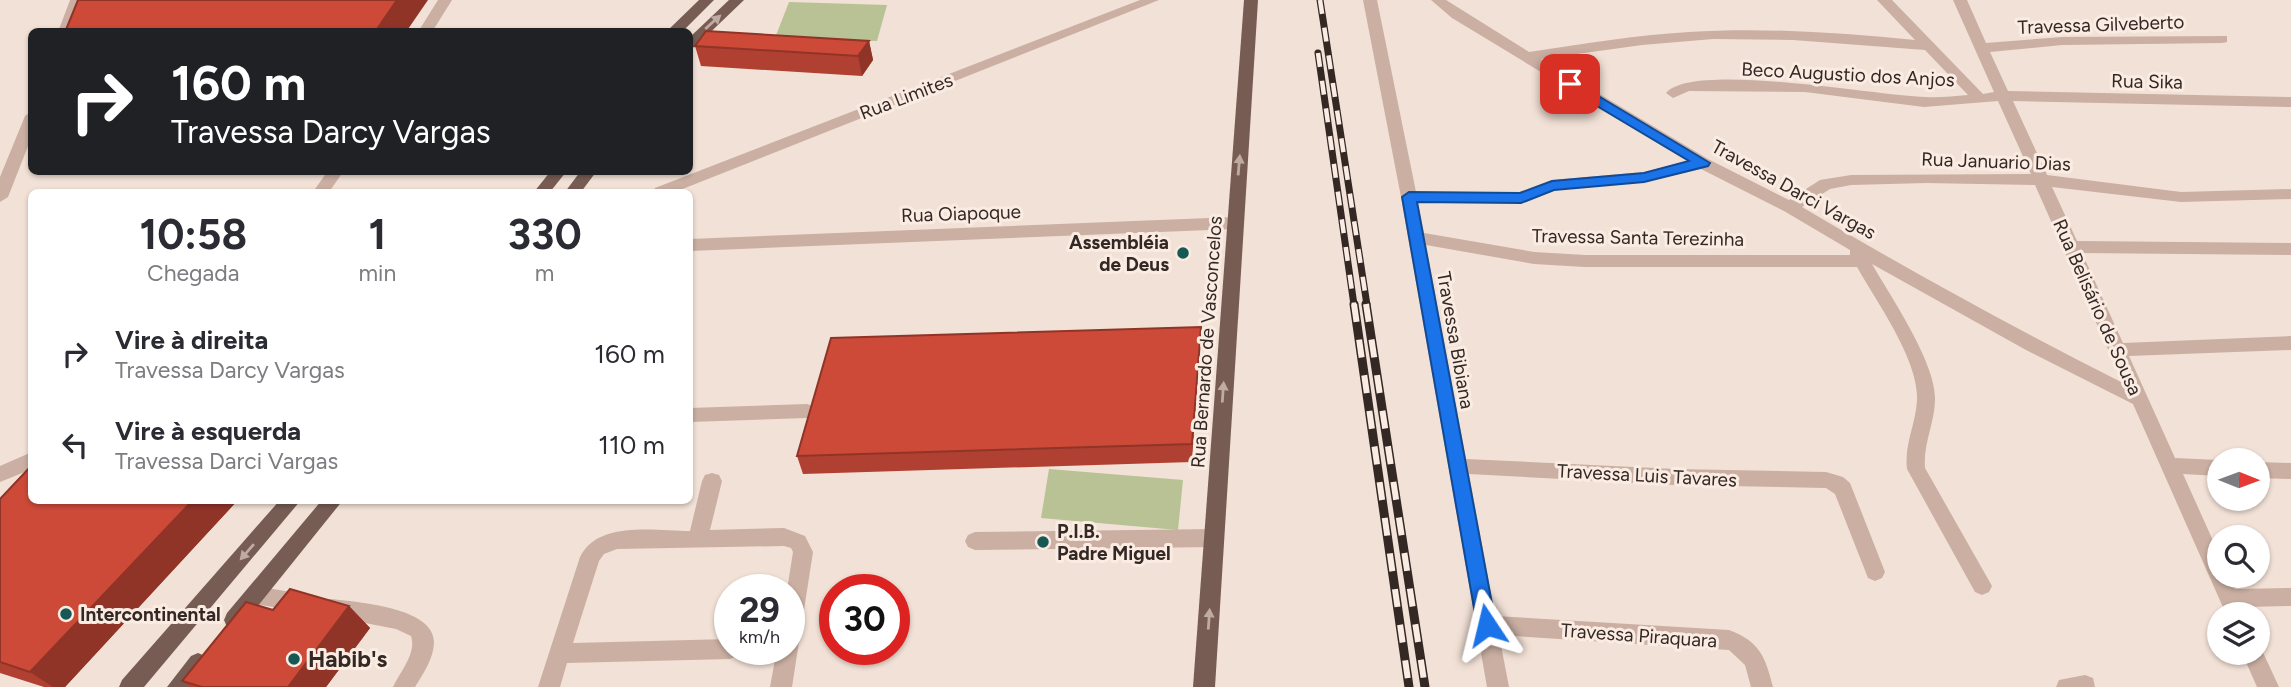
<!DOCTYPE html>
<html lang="pt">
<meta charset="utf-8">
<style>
body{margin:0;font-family:Figtree,sans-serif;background:#f2f2f3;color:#2b2b33;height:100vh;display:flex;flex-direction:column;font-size:26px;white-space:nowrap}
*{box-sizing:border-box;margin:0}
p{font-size:23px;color:#7c7c81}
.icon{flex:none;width:38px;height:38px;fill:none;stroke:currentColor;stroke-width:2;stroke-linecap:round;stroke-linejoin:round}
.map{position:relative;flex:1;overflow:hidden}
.drawer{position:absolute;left:28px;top:189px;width:665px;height:315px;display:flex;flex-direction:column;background:#fff;border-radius:10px;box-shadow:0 2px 5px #0004}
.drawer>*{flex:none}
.guide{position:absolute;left:28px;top:28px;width:665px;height:147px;border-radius:10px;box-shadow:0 2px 5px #0004;background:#202124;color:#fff;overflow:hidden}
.needle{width:46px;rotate:91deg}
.tools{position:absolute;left:2207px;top:448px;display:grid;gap:14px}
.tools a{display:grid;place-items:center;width:63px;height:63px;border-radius:50%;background:#fff;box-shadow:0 2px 5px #0004;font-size:35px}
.speed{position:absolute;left:714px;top:574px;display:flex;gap:14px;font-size:35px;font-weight:700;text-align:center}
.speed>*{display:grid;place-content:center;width:91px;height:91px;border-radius:50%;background:#fff;box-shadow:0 2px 5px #0004;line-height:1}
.speed small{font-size:18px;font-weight:400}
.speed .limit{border:10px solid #d22;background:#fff;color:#111}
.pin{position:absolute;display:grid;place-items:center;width:60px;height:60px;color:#fff;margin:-30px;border-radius:14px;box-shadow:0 4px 10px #0006}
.me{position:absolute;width:77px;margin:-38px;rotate:350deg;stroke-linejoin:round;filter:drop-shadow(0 0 5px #0008)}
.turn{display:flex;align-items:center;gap:24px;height:147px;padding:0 28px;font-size:32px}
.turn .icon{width:91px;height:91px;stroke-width:2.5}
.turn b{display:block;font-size:49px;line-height:60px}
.eta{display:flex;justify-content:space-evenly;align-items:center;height:119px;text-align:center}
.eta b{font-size:42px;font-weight:700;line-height:49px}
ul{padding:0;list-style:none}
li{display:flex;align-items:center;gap:21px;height:91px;padding:0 28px}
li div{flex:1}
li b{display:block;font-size:26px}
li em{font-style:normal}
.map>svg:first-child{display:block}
</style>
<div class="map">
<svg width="2291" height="687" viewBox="0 0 2291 687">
<rect width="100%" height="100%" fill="#f2e1d6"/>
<g fill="#b8c295">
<path d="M789,2l98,3 -10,36 -102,-3z"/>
<path d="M1049,469l134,11 -5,50 -137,-12z"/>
</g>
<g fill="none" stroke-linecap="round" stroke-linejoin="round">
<g fill="#caafa2" fill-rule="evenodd">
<path d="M70,0h14l-12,32h-14z"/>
<path d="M438,0h14l-20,32h-14z"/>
<path d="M1140,0h19l-484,192h-22l2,-4z"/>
<path d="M1363,0h14l39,192h103l33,-12 92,-8 44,-11 -236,-143 -21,-18h15l83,52c53,-8 107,-17 160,-20 76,-5 151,1 226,8l-38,-40h15l91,94 11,-2 -41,-92h14l19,43 76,-6 165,-1v6l-5,1 -160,2 -72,7 18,39 283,6v10l-278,-6 34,74 134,17 110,-3v10l-110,3 -129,-15 25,54 214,2v12l-209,-2 41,90 168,-7v14l-162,6 46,102 44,2v16l-36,-2 36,80v22h10l6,13 56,-1v18l-48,1 3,7h-20l-93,-210 -107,-54 -154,-86c19,33 64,99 63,135 0,24 -12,44 -10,69l67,118 -3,6 -7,3 -7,-3 -68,-123c-3,-25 9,-45 10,-69 2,-40 -41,-99 -60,-133h-272l-51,-3 -108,-19 40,214 209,10 151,3 17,5 7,6 35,89 -3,6 -7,3 -7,-3 -33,-84 -9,-6 -151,-3 -206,-11 26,142 234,14c31,12 36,26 44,57h-22l-6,-22 -16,-15 -230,-15 10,52h-22l-86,-490zM1713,39l80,1 132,10 43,45c-15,1 -29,3 -43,2 -46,-1 -232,-36 -259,-4l7,5 16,-7 116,1 119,15 74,-6 33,73 -180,1 -31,5 -31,20 -81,-41 -167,-100 101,-14zM1701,169l83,42 66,39v5h-265l-51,-3 -110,-19 -6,-30h103l33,-13 90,-8zM1926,183l109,2 88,198c-109,-55 -216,-114 -321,-176l28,-18 21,-4z"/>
<path d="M32,111v25l-24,61 -8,5v-25l25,-61z"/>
<path d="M327,172h16l-14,20h-16z"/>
<path d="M1234,217l8,6 -8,6 -544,22v-12z"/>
<path d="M807,404l6,2 3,5 -3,5 -6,2 -117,4v-14z"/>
<path d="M32,452v17l-32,13v-16z"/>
<path d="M2258,462l33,1v16l-33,-1z"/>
<path d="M712,473l7,2 3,6 -12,49 74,-2 21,8 8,16 -21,135h-22l7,-38h12v-59h-2l6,-38 -2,-4 -7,-2 -167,3 -13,5 -5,7 -26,82 157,-4v10h10l-3,7 -7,3 -163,4 -7,24h-22l42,-130c18,-37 76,-26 110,-26l12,-50 3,-6z"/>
<path d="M1214,529l7,3 3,6 -3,6 -7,3 -239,3 -7,-3 -3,-6 3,-6 7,-3z"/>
<path d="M255,586l48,8 7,3 3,6 -3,6 -7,3 -48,-8 -7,-3 -3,-6 3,-6z"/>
<path d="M331,599c25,3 103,8 103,43 0,16 -11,32 -19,45h-22c7,-15 24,-34 18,-51l-15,-7 -72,-14 -3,-7 3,-7z"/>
<path d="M2258,645l2,1 19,41h-22l-15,-34h16z"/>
<path d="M2085,675l8,3 2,9h-39l3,-7z"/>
</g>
<g fill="#775c54" fill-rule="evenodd">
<path d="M699,0h15l-32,32h-16z"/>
<path d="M729,0h15l-49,47 -5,1v-11z"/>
<path d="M1244,0h14l-43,687h-22z"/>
<path d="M550,172h16l-16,20h-16z"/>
<path d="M580,172h16l-15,20h-16z"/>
<path d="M280,500h21l-157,187h-25l3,-7z"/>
<path d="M322,500h21l-102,127 -7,2 -7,-2 -3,-7 3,-7z"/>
<path d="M198,653l7,3 4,7 -18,24h-24l24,-31z"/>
</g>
<g stroke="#342825" stroke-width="7">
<g id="rail-far1">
<path d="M1320,0l47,305"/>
<path d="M1318,53l36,252"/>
</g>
</g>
<g stroke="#342825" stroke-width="9">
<g id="rail">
<path d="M1354,304l55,383"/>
<path d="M1366,304l59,383"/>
</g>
</g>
<use href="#rail-far1" stroke="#faece2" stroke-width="4.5" stroke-dasharray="14" stroke-linecap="butt"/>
<use href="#rail" stroke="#faece2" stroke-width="6" stroke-dasharray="18" stroke-linecap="butt"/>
</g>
<g fill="#b04031">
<path d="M869,41l4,19 -11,16 -161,-10 -6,-20z"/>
<path d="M1201,327l-9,135 -389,12 -6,-18z"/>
<path d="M0,499l32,1h206l-173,187h-21l-44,-14z"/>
<path d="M349,606l21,22 -44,59h-136l-8,-6 91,-71z"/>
</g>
<g fill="#903428">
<path d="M397,0h31l-22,32h-31z"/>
<path d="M869,41l4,19 -11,16 -4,-20z"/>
<path d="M193,500h45l-173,187h-12l-23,-15z"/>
<path d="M349,606l21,22 -44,59h-38z"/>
</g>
<g fill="#cd4a39" stroke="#903428" stroke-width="2">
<path d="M78,0h319l-22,32h-310z"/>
<path d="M706,31l163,10 -11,15 -163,-10z"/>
<path d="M1201,327l-9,117 -395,12 34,-118z"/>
<path d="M32,465v35h161l-163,172 -30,-10v-163z"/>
<path d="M290,589l59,17 -61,81h-86l-20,-6 64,-79 27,8z"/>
</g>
<defs><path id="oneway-solid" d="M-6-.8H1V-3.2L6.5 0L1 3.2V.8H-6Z" transform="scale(1.75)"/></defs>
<g fill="#bfaba2">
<use href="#oneway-solid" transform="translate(713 22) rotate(-42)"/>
<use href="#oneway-solid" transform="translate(1239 165) rotate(-85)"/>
<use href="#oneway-solid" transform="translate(1223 392) rotate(-86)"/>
<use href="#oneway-solid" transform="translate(247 552) rotate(131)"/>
<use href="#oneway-solid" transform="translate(1209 619) rotate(-86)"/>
</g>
<path fill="#1a73e8" stroke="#114b97" stroke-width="2" d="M1570,79l140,84 -2,3 -64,16 -90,8 -33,13 -104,-1 79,423 -3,7 -6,2 -7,-2 -3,-7 -75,-428 7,-5 111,1 32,-12 92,-8 45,-12 -124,-74v-6z"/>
<g fill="#185854" stroke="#faece2" stroke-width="2.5">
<circle cx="1183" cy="253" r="7"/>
<circle cx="1043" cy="542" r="7"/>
<circle cx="66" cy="614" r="7"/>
<circle cx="294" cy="659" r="7"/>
</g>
<g text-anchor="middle" stroke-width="6" stroke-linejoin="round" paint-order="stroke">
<g font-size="19" fill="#342825" stroke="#faece2">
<text transform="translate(2101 24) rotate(-2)" y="7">Travessa Gilveberto</text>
<text transform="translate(1848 74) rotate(3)" y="7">Beco Augustio dos Anjos</text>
<text transform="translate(2147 81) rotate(1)" y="7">Rua Sika</text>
<text transform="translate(906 96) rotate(-21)" y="7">Rua Limites</text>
<text transform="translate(1996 161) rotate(2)" y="7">Rua Januario Dias</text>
<text transform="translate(1794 189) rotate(29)" y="7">Travessa Darci Vargas</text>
<text transform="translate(961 213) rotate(-2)" y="7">Rua Oiapoque</text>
<text transform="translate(1638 237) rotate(1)" y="7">Travessa Santa Terezinha</text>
<text transform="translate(2098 307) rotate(66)" y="7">Rua Belisário de Sousa</text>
<text transform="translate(1456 340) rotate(80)" y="7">Travessa Bibiana</text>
<text transform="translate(1206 342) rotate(-86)" y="7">Rua Bernardo de Vasconcelos</text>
<text transform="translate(1647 475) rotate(3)" y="7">Travessa Luis Tavares</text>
<text transform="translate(1639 635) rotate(4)" y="7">Travessa Piraquara</text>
</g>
<g font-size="19" font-weight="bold" fill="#342825" stroke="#faece2" text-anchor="start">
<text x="1169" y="249" text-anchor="end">Assembléia<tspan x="1169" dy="22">de Deus</tspan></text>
<text x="1057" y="538">P.I.B.<tspan x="1057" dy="22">Padre Miguel</tspan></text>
<text x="80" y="621">Intercontinental</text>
</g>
<g font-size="23" font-weight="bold" fill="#342825" stroke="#faece2" text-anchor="start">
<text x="308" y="667">Habib's</text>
</g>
</g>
</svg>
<div class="tools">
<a><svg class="needle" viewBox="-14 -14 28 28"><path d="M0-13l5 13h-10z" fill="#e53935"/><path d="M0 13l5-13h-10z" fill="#7c7c81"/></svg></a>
<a><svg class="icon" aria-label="search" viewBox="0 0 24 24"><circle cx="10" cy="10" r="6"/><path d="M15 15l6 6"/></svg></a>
<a><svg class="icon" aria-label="layers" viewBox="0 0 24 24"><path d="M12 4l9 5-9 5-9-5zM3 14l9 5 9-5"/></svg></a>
</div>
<div class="speed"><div>29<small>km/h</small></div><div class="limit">30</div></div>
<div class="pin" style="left:1570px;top:84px;background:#d93025"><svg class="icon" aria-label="arrive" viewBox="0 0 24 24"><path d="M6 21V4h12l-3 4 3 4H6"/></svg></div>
<svg class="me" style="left:1487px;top:625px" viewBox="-20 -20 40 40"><path d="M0-17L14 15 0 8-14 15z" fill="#1a73e8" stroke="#fff" stroke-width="4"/></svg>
<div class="guide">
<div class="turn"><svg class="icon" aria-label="right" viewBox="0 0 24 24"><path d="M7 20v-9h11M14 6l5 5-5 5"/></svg><div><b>160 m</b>Travessa Darcy Vargas</div></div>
</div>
<section class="drawer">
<div class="eta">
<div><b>10:58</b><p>Chegada</p></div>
<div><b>1</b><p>min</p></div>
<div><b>330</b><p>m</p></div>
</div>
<ul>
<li><svg class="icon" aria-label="right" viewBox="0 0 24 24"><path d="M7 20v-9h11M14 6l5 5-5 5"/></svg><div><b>Vire à direita</b><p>Travessa Darcy Vargas</p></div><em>160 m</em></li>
<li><svg class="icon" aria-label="left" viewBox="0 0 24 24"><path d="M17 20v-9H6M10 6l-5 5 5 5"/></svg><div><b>Vire à esquerda</b><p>Travessa Darci Vargas</p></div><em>110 m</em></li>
</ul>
</section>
</div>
